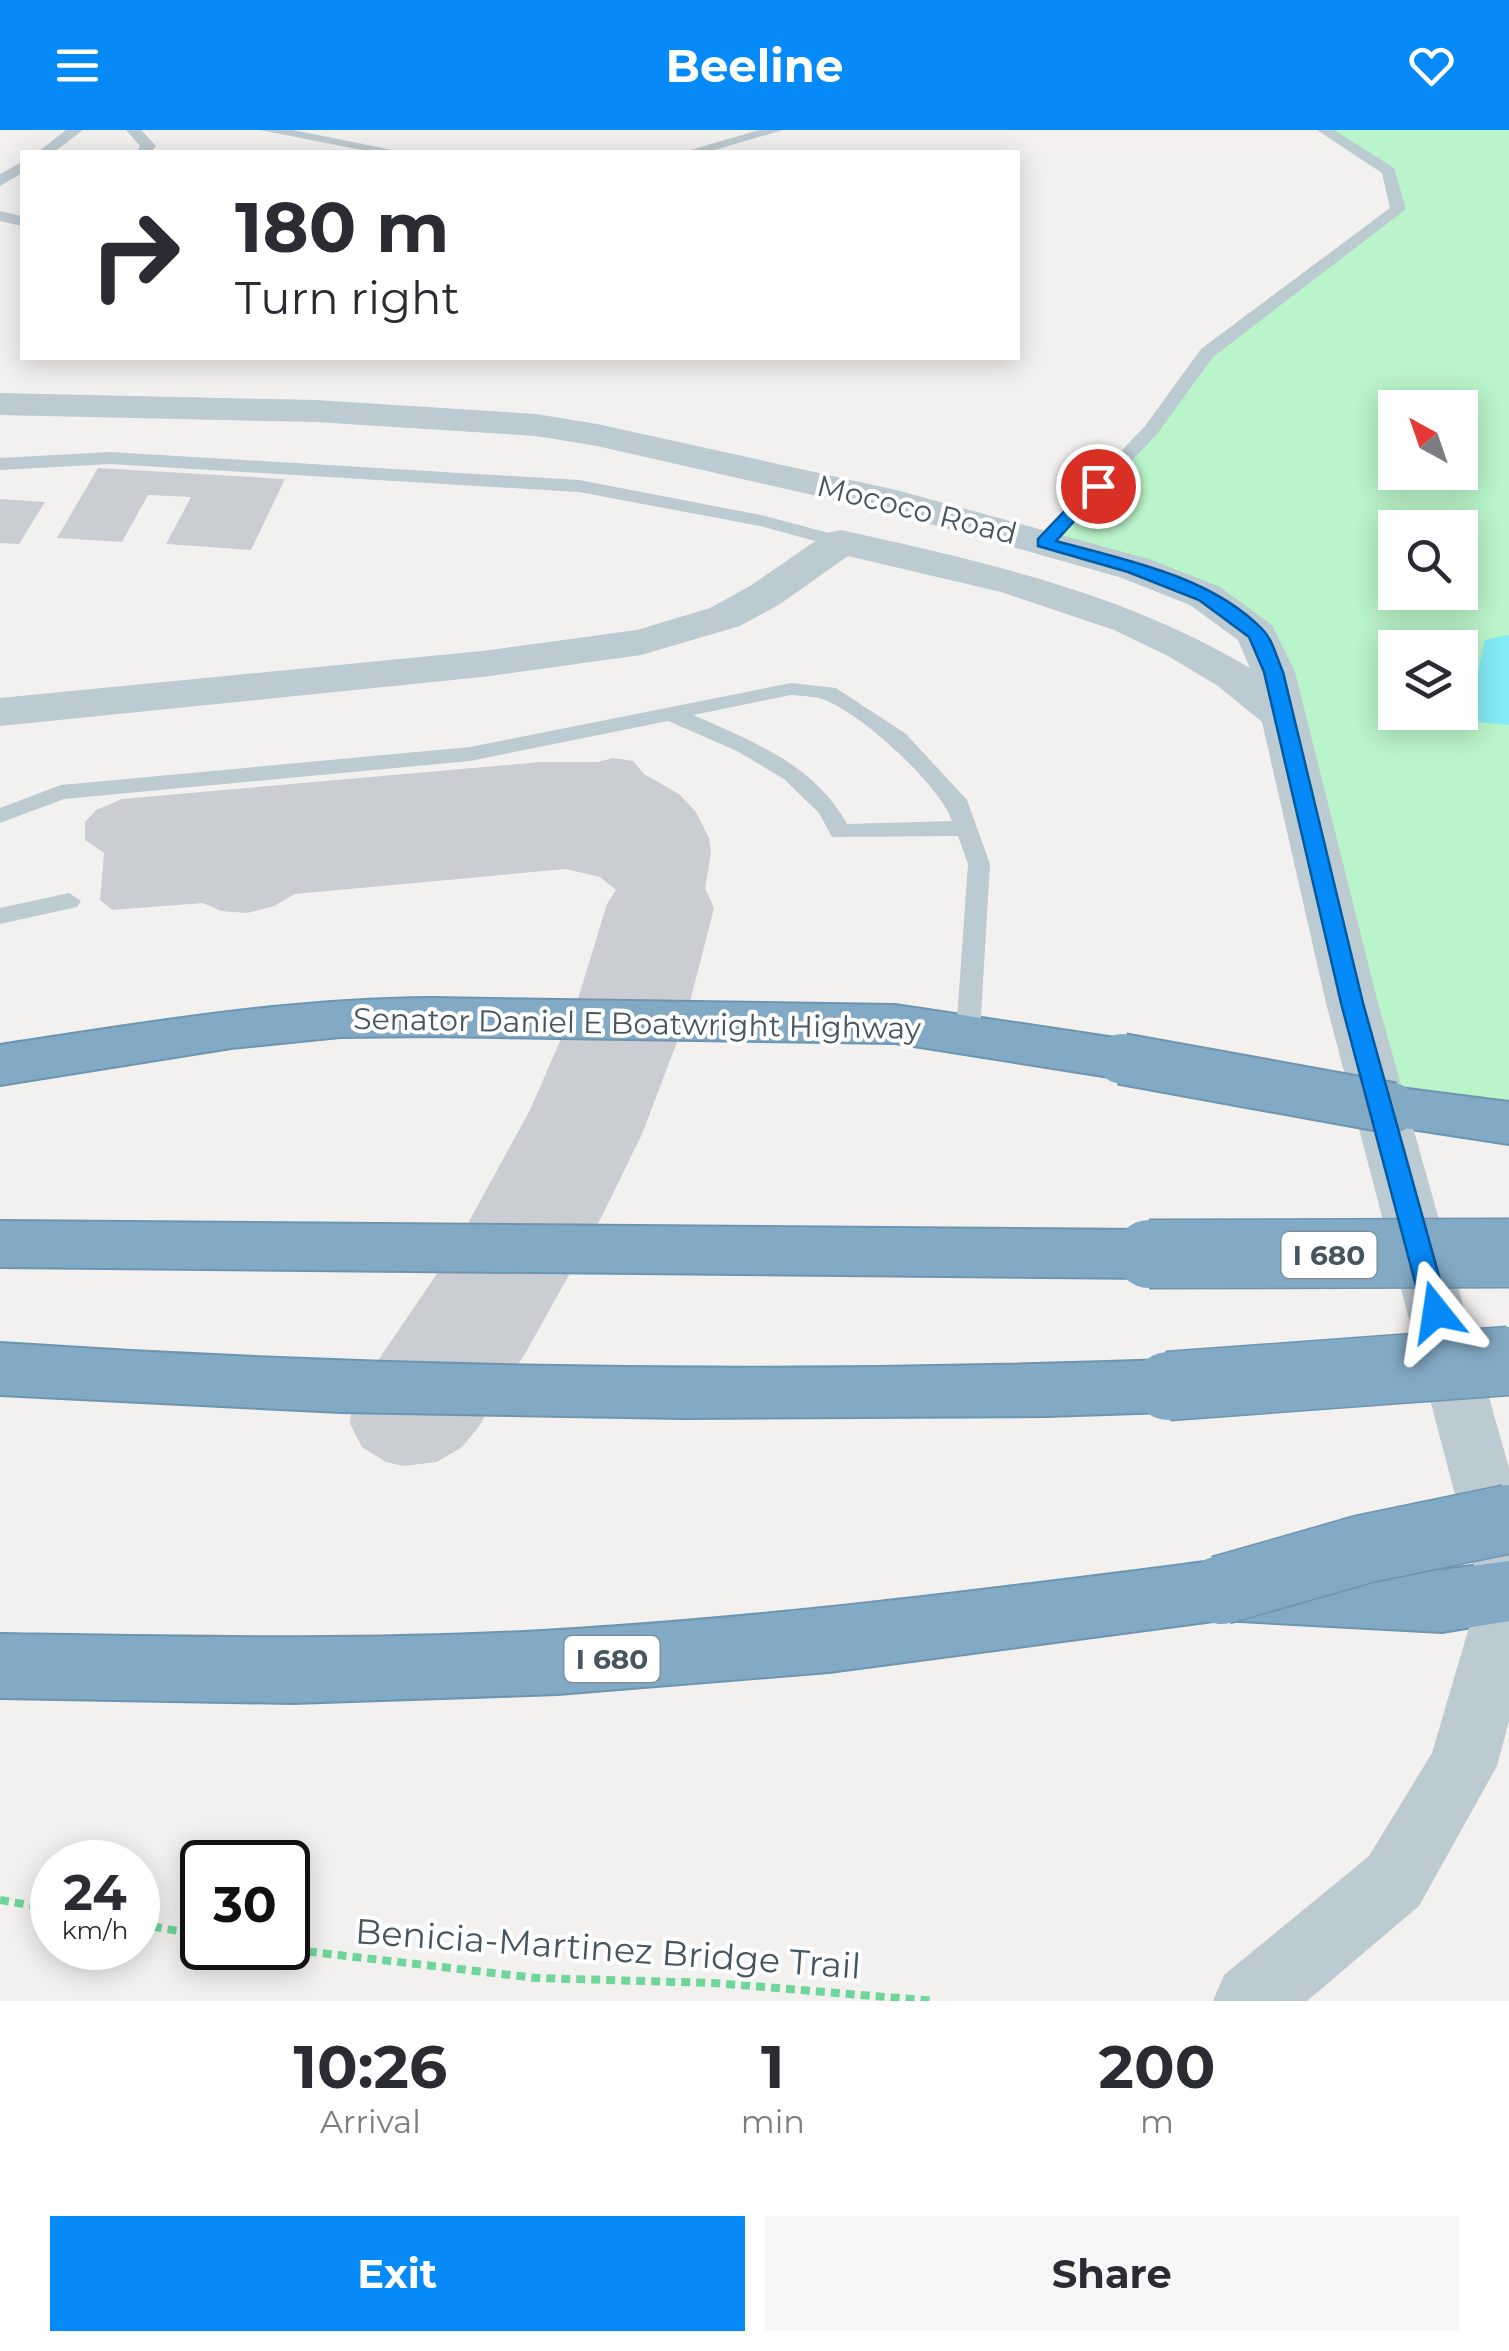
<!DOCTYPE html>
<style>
body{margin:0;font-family:Montserrat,sans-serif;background:#f7f7f7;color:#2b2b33;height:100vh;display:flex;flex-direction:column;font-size:38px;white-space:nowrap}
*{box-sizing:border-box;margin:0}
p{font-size:32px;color:#7c7c81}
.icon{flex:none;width:55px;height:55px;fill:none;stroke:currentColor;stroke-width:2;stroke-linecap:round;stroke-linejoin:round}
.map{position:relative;height:1871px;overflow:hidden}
.details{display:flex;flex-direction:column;background:#fff;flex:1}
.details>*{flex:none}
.hud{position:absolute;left:20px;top:20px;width:1000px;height:210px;border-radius:0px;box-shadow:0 5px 25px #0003;background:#fff;color:#2b2b33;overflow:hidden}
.needle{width:65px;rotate:320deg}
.buttons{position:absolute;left:1378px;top:260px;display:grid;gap:20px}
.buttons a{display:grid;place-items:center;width:100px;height:100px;border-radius:0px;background:#fff;box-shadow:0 5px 25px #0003;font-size:50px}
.speed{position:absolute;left:30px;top:1710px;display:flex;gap:20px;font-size:50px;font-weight:700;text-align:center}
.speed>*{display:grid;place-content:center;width:130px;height:130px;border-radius:50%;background:#fff;box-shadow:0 5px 25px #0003;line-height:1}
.speed small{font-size:25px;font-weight:400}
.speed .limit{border:5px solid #111;border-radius:15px;background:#fff;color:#111}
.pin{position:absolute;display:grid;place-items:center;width:85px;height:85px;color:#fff;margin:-42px;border:5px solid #fff;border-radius:50%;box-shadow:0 2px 10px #0007}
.me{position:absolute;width:110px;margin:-55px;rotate:345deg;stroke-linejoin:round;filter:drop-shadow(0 0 8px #0008)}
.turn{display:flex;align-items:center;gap:35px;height:210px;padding:0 50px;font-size:45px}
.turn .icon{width:130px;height:130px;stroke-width:2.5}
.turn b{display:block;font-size:70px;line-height:85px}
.eta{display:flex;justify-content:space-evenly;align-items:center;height:170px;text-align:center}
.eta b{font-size:60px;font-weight:700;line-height:70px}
.primary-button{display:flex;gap:20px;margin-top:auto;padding:20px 50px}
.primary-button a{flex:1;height:115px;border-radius:0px;background:#058af7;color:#fff;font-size:40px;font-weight:700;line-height:115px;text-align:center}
.primary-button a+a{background:#f7f7f7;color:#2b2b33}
header{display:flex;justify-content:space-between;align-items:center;height:130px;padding:0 50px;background:#058af7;color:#fff;font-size:45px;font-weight:700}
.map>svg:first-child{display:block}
</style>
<header><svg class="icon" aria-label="menu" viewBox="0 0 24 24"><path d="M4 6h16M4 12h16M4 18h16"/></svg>Beeline<svg class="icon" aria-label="heart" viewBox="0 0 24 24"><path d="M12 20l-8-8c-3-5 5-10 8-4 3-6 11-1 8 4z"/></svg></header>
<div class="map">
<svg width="1509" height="1871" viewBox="0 0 1509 1871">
<rect width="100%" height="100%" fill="#f3f0f0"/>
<path fill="#baf4ca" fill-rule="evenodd" d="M1324,0h185v993l-117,-15 -119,-436 -68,-76 -161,-53 107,-113 56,-77 191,-144 -9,-38zM1395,278h65v64h-65zM1395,398h65v64h-65zM1395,518h65v64h-65z"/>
<path fill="#83ebf6" d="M1509,505v90l-42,-4 18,-81z"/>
<g fill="#caced3">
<path d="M98,338l187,11 -34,71 -85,-6 25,-47 -43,-2 -26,47 -65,-4z"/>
<path d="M0,369l45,3 -26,42 -19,-1z"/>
<path d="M613,628l20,3 11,13 35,20 17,18 13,26 2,15 -6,35 9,20 -29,113 -43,113 -40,82 -76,136 -49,77 -15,18 -25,15 -34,4 -17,-4 -24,-15 -12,-23 1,-13 11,-27 93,-137 75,-137 47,-108 30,-98 9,-14 -16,-13 -34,-8 -271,25 -21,12 -27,7 -26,-2 -18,-8 -91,7 -12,-10 4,-47 -19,-13v-18l11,-12 26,-11 419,-37h57z"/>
</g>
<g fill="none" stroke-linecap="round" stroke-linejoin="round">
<g stroke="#6e95b0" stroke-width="4">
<g id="highway">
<path d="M431,868l464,7 227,34 19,6 8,14 -8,14 -19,6 -227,-36 -464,-7 -91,1 -109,11 -231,37v-40c144,-22 285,-46 431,-47z"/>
<path d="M1392,957l117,15v42l-137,-21 -8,-15 8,-15z"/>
<path d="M0,1091l1149,9 21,7 9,17 -9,17 -21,7 -1149,-11z"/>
<path d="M0,1213c388,26 779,31 1168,17l22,8 9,18 -9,18 -22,8 -122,4 -364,2 -341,-6 -341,-17z"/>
<path d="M1221,1430l221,10 67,-9v60l-67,11 -221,-12 -392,52 -271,22 -266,9 -292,-5v-64c187,3 373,7 559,-4 222,-13 442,-42 662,-70z"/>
</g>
</g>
<g stroke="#6ed698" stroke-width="8" stroke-dasharray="9 6" stroke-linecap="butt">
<path d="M0,1770l52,9"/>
<path d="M138,1794l64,11"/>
<path d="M278,1818l258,30 179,5 220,18"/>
</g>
<g fill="#bccad1" fill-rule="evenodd">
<path d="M66,0h17l-29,22h-16z"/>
<path d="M126,0h15l15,16 -5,6h-14l3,-6z"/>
<path d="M260,0h33l110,22h-31z"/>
<path d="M759,0h24l-75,22h-24z"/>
<path d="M1317,0h17l60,38 12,41 -193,148 -56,77 -106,113h-14v-8l108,-113 56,-77 189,-141 -8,-35z"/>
<path d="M22,32v11l-22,13v-12z"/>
<path d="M0,81l22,5v10l-22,-5z"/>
<path d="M110,322l469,28 182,35 87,23 3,4 -10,6 -81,-22 -181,-34 -469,-28 -110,6v-12z"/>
<path d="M791,553l45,5 70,46 61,66 23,64 -10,169 -3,6 -9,3 -12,-9 12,-169 -10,-28 -126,1 -13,-24 -35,-34 -47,-28 -69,-30 -198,40 -406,38 -64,24v-15l61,-23 409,-38zM791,565c10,1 22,1 31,4 37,12 118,86 130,122l-105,3c-32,-59 -95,-83 -154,-109z"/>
<path d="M69,763l12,8 -4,6 -77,17v-16z"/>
</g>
<path fill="#bccad1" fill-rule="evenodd" d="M0,263l315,7 221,14 61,10 299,66 253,69 71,28 52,38 23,47 83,331 131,465v253l-12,45 -78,140 -112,95h-94l11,-26 145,-119 63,-103 48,-163 -154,-587 -64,-281 -44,-36 -50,-30 -54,-26 -113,-38 -153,-36 -68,48 -40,22 -99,29 -159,22 -482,49v-28l482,-47 155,-21 73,-22 40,-22 77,-53 14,-3c143,32 282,62 409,138l-12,-28 -48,-35 -71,-28 -231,-65 -291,-66 -61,-10 -221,-14 -315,-7z"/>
<use href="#highway" fill="#83aac4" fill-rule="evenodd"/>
<g stroke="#6e95b0" stroke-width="54" stroke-linecap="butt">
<path id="highway-bridge-far1" d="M1122,929l270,49"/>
</g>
<g stroke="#6e95b0" stroke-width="71" stroke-linecap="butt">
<g id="highway-bridge">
<path d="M1149,1124l360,-1"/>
<path d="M1168,1256l341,-25"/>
<path d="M1221,1460l143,-41 145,-30"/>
</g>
</g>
<use href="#highway-bridge-far1" stroke="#83aac4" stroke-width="50"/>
<use href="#highway-bridge" stroke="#83aac4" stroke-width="68"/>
</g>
<path fill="#058af7" stroke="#035aa1" stroke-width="2.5" d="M1091,353l15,3 -50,55c69,19 155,35 207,89 10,10 14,29 20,42l80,331 86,309 -4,7h-18l-4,-7 -82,-309 -77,-331 -15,-35 -50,-37 -71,-28 -90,-26v-7z"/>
<g text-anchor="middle" stroke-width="8" stroke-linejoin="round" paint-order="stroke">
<g fill="#fff" stroke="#7e8990" stroke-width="2.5">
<rect x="1281.5" y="1102" width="95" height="46" rx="8"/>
<rect x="564.5" y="1506" width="95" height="46" rx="8"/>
</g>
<g font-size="28" font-weight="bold" fill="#465660">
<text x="1329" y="1135">I 680</text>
<text x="612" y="1539">I 680</text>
</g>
<g font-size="30" fill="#465660" stroke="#fff">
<text transform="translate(917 380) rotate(14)" y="10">Mococo Road</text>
<text transform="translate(637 894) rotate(1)" y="10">Senator Daniel E Boatwright Highway</text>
</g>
<g font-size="35" fill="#465660" stroke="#fff">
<text transform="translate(608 1819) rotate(4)" y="12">Benicia-Martinez Bridge Trail</text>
</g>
</g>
</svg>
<div class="buttons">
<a><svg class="needle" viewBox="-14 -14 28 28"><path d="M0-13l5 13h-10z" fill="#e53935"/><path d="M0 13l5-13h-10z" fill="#7c7c81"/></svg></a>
<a><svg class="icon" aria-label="search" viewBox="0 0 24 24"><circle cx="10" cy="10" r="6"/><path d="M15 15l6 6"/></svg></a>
<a><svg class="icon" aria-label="layers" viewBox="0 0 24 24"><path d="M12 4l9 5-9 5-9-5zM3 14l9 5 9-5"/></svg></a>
</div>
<div class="speed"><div>24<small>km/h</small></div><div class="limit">30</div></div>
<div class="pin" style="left:1098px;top:356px;background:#d93025"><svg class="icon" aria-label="arrive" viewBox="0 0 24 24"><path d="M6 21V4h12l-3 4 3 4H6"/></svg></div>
<svg class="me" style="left:1436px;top:1182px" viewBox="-20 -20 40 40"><path d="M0-17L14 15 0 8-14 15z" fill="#058af7" stroke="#fff" stroke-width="4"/></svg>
<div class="hud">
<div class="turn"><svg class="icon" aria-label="right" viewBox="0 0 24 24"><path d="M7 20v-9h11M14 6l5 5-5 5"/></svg><div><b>180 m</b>Turn right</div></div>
</div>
</div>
<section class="details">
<div class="eta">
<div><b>10:26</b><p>Arrival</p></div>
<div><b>1</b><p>min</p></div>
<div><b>200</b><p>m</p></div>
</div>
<div class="primary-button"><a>Exit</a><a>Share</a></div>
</section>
